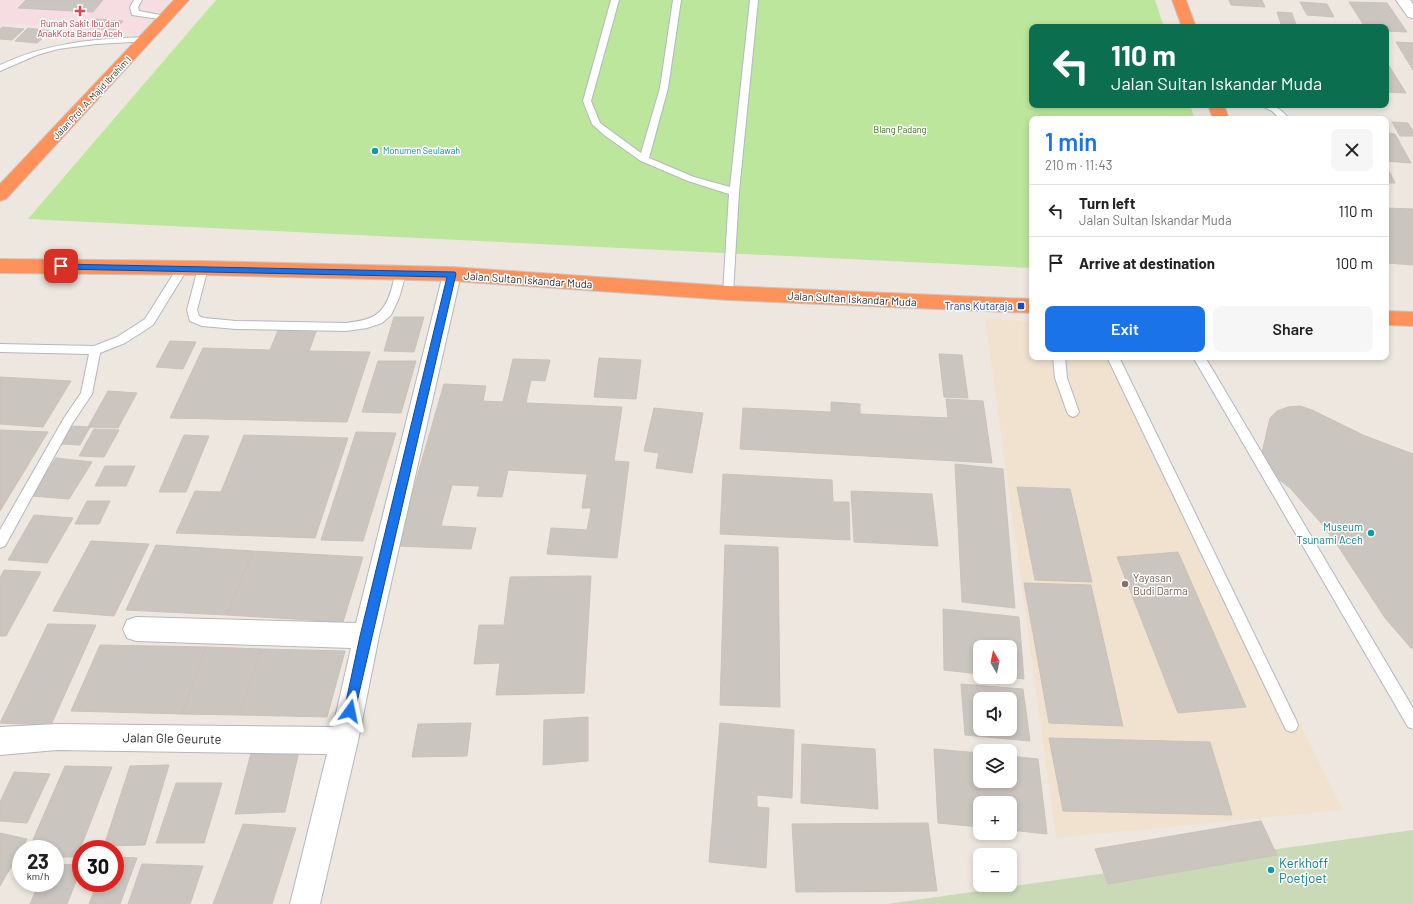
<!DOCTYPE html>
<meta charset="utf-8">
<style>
body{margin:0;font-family:Barlow,sans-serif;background:#f6f6f6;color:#222;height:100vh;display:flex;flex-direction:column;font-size:15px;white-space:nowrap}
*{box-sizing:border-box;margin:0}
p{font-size:13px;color:#767676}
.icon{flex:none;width:22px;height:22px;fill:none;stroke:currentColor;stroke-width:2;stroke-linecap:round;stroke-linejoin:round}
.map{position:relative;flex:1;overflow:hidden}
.details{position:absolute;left:1029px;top:116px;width:360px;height:244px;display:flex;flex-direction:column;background:#fff;border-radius:8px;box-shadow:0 2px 6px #0003}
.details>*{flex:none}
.top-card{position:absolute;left:1029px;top:24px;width:360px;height:84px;border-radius:8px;box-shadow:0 2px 6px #0003;background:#0b6e4f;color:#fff;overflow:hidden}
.needle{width:26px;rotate:351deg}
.fabs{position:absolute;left:973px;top:640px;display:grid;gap:8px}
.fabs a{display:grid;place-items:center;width:44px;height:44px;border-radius:8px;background:#fff;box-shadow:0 2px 6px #0003;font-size:20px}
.speed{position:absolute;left:12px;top:840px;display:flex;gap:8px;font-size:20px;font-weight:700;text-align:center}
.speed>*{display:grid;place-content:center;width:52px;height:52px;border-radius:50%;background:#fff;box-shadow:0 2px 6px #0003;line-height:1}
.speed small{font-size:10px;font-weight:400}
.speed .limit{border:6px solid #d22;background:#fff;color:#111}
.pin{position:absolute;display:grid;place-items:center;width:34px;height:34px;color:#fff;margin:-17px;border-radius:8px;box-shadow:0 2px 6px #0006}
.me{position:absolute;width:44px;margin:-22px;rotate:12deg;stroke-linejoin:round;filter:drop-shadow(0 0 3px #0008)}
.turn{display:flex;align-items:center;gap:14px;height:84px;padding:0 16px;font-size:18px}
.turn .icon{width:52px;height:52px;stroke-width:2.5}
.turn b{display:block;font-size:28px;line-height:34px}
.round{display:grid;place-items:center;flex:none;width:42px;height:42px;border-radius:8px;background:#f6f6f6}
.summary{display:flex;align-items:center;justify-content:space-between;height:68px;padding:0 16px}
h1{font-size:24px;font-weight:600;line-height:30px;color:#1a73e8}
.cta{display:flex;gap:8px;margin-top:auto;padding:8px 16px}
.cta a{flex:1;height:46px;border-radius:8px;background:#1a73e8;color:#fff;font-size:16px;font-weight:600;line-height:46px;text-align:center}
.cta a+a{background:#f6f6f6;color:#222}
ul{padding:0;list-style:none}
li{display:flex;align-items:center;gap:12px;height:52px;padding:0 16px;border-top:1px solid #e0e0e0}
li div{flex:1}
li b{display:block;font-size:15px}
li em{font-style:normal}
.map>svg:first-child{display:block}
</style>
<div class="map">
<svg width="1413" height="904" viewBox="0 0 1413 904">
<rect width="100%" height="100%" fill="#eee7df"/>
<path fill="#f0e2cf" d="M985,318l47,4v35h83l228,453 -287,28z"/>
<path fill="#f5dde1" d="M0,0h171l-32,35 -135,-12 -4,4z"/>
<path fill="#bce69b" d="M216,0h939l9,27h-132v78h158l5,14h-163v149l-1004,-49z"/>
<path fill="#cad9b6" d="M1413,830v74h-551h25z"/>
<g fill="#cac5be" stroke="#cac2b9" fill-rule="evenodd">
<path d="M26,0h77l-10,12 -75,-4z"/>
<path d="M1229,0h33l3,7 -34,-2z"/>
<path d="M1300,2l27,2 7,13 -27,-2z"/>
<path d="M1349,2l38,1 20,29 -21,-1v-4h-21z"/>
<path d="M1277,12l15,1 4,12 -15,-1z"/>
<path d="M95,19l28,2 -8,9 -28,-2z"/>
<path d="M2,27l22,2 -12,11 -12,-1v-10z"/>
<path d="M28,28l23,3 -14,12 -22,-2z"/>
<path d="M1396,42l17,1v27z"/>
<path d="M1386,61l20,32 -20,-1z"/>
<path d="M1392,122l16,1 5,8v5h-13z"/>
<path d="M1386,133l9,1 16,29 -25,-2z"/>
<path d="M1386,165l9,18h-9z"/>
<path d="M1386,208l27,1v56l-26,-2 -1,-2z"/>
<path d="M394,317h30l-10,35 -30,-1z"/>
<path d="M279,328l38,1 -8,22 61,1 -23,70 -177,-4 33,-70 67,2z"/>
<path d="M170,341l26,1 -13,27 -27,-2z"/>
<path d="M939,354l23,1 6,43 -24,-1z"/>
<path d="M599,358l42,2 -5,39 -42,-2z"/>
<path d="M513,359l37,1 -5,21 -14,-1 -5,23 96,4 -8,54 15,1 -12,96 -70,-4 4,-26 36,2 4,-22h-9l5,-34 -79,-4 -6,27 -25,-1 3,-10 -28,-1 -11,41 35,2 -5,21 -74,-3 47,-162 42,2 -3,15 20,1z"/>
<path d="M378,361h38l-15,52 -39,-1z"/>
<path d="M0,377l71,4 -28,46 -43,-3z"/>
<path d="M108,391l29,2 -19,35 -30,-1z"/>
<path d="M946,399l37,2 9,62 -252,-14 3,-41 88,4v-10l29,2v10l88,4z"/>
<path d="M1300,406l12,4 51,25 50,19v194h-2l-26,-30 -49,-75 -15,-20 -31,-35 -17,-13 -12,-18 9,-39 7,-7 11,-4z"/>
<path d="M654,408l49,5 -11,60 -36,-5 3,-15 -15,-2z"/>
<path d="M71,426l19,1 -10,18 -19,-1z"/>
<path d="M94,429l25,1 -15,27 -25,-1z"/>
<path d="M0,430l48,2 -48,79z"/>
<path d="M356,432l40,1 -33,108 -42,-1z"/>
<path d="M184,435l25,1 -23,56h-27z"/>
<path d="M244,435l104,3 -33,100 -139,-5 19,-42 26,1z"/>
<path d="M56,458l36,4 -23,37 -38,-3z"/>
<path d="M955,464l48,5 12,139 -53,-6z"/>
<path d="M105,466h30l-9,20h-31z"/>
<path d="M723,474l109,6 1,22h16l1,38 -130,-6z"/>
<path d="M1017,487l53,2 22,93 -57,-2z"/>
<path d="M851,491l81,3 6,52 -84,-4z"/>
<path d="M87,501h23l-11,23h-24z"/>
<path d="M34,515l39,3 -26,45 -39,-3z"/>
<path d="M91,541l58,3 -35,72 -61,-5z"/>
<path d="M156,545l97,6 -26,64 -101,-5z"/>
<path d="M725,545l53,2 2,160 -60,-2z"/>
<path d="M253,551l110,6 -20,65 -116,-7z"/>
<path d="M1178,552l68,155 -68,6 -61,-156z"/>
<path d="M4,570l37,2 -35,64h-6v-58z"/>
<path d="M591,576l-7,117 -88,2 4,-32 -26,1 5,-39h25l6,-48z"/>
<path d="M1024,583l67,2 32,141 -74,-3z"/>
<path d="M943,609l76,8 5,62 -15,-2 1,-30h-30v27l-36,-4z"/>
<path d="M48,624l48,1 -45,100 -51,-2z"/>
<path d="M100,645l106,2 -24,67 -111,-3z"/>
<path d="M206,647l56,2 -22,66 -58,-1z"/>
<path d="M262,649l83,2 -18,66 -87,-2z"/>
<path d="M961,684l62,5 7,52 -65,-6zM980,699h30v30h-30z"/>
<path d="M588,717v44l-45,4 1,-45z"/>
<path d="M471,723l-4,33 -55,1 6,-33z"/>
<path d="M720,723l74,7 -2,68 -35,-3v12l12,1 -3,60 -57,-6z"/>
<path d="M1049,738l161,4 22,73 -169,-4z"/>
<path d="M802,744l73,5 3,60 -77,-6z"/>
<path d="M934,749l46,4v28h30v-25l28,3 9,75 -37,-4v-27h-30v24l-42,-4z"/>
<path d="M299,751l-14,61 -50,2 16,-61z"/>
<path d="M169,765l-24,80 -41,1 26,-80z"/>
<path d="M65,766l47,1 -35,90h-22v-8h-26z"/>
<path d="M14,772l36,2 -23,49 -27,-2v-19z"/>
<path d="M176,783h46l-18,60h-48z"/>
<path d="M1261,821l16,34 -169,29 -13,-35z"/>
<path d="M928,823l9,68 -141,1 -4,-68z"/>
<path d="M243,824l53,4 -24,76h-59z"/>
<path d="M0,833l27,6 -27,47z"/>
<path d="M115,857l22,1 -17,46h-31l8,-21h18z"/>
<path d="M55,864l26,1v4l-14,35h-37l9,-21h16z"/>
<path d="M142,864l61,2 -13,38h-62z"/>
</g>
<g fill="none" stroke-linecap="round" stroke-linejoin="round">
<g stroke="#b3b7c0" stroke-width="2">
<g id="lane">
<path d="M134,0h8l-4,7 1,4 27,5 4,2 -4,2 -34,-5 -2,-8z"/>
<path d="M611,0h8l-28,101 9,22 41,30 19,-65 13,-88h8l-13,88 -19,70 45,19 36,10 20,-187h8l-19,192 -6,101 -1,3h-8l-1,-3 6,-99 -41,-13 -47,-20 -37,-26 -12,-11 -9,-23z"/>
<path d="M147,37h3v4l-54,3 -38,5 -21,6 -37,16v-6c49,-23 94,-26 147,-28z"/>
<path d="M1260,105c14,0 21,3 29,14h-9l-8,-8z"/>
<path d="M183,264l4,1 1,3 -35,57 -28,18 -25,10 -8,41 -20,30 -67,122 -5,2v-18l64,-112 17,-25 8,-39 -89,-2v-8l94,2 23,-9 28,-18 34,-54z"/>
<path d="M203,264l4,1 1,3 -11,42 2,6 5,2 32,3 110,2c24,-3 37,-6 45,-32 2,-7 3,-14 6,-21h8l1,3 -7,25 -8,17 -9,8 -15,5 -21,3 -110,-2 -34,-3 -12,-5 -3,-11 11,-42 1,-3z"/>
<path d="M1053,357h12l2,21 12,34 -2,3 -4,2 -4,-2 -2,-3 -12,-34z"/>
<path d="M1107,357h12l177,363 2,5 -2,5 -5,2 -5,-2z"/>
<path d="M1193,357h12l208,351v21l-5,-2z"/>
</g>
</g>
<g stroke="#b3b7c0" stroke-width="2">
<g id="street">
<path d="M1396,0h14l3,4v14l-5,-1z"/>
<path d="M452,267l7,2 2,5 -82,362 -21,105 -38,163h-30l37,-150 -270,-4 -57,5v-28l57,-3 276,3 18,-79 -215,-7 -9,-3 -4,-9 4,-9 9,-3 220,6 87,-349 2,-5z"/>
</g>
</g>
<g stroke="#c8c8c8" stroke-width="2">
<g id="highway">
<path d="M174,0h15l-183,199 -6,2v-17z"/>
<path d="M1172,0h14l10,27h-14z"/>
<path d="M1208,105h16l5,14h-16z"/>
<path d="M0,259l203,2 249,6 276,19 304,13v14l-304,-13 -276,-19 -249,-6 -203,-2z"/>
<path d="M1386,311l27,1v14l-27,-1z"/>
</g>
</g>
<use href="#lane" fill="#fff" fill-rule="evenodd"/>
<use href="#street" fill="#fff" fill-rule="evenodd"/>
<use href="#highway" fill="#ff925a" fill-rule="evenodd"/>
</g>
<path fill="#1a73e8" stroke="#114b97" d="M61,264l394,8 1,2 -102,441 -4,1 -4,-1 -2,-4 16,-75 87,-359 -386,-8 -4,-3z"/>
<path fill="#e0444e" stroke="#fff" stroke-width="1.5" d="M78 5h4v4h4v4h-4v4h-4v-4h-4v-4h4z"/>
<g fill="#0f9aa8" stroke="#fff" stroke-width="1.5">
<circle cx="375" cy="151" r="4"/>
<circle cx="1371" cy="533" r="4"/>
<circle cx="1271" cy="870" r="4"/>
</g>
<rect fill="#1a4fb4" stroke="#fff" stroke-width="1.5" x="1017" y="302" width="8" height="8" rx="2"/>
<circle fill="#8d6e63" stroke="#fff" stroke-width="1.5" cx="1125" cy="584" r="4"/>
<g text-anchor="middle" stroke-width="3" stroke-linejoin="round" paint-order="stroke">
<g font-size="9" fill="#be3a42" stroke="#fff">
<text x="80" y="27">Rumah Sakit Ibu dan<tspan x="80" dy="10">AnakKota Banda Aceh</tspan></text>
</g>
<g font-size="9" fill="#2d2d2d" stroke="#fff">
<text transform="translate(92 98) rotate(-47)" y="3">Jalan Prof. A. Majid Ibrahim I</text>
</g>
<g font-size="9" fill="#336d19" stroke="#fff">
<text x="900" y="133">Blang Padang</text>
</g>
<g font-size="9" fill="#0d838f" stroke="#fff" text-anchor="start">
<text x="383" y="154">Monumen Seulawah</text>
</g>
<g font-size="11" fill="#2d2d2d" stroke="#fff">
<text transform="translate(528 280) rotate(4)" y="4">Jalan Sultan Iskandar Muda</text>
<text transform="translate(852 299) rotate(3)" y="4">Jalan Sultan Iskandar Muda</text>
</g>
<g font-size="11" fill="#164399" stroke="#fff" text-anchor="end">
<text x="1013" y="310">Trans Kutaraja</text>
</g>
<g font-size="11" fill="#0d838f" stroke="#fff" text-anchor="end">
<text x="1363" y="531">Museum<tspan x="1363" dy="13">Tsunami Aceh</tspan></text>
</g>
<g font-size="11" fill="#785e54" stroke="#fff" text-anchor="start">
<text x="1133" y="582">Yayasan<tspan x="1133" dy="13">Budi Darma</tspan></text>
</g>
<g font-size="13" fill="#2d2d2d" stroke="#fff">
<text transform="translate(172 738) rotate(1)" y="5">Jalan Gle Geurute</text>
</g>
<g font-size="13" fill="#0d838f" stroke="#fff" text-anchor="start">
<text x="1279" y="868">Kerkhoff<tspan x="1279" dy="15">Poetjoet</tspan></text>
</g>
</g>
</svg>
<div class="fabs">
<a><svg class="needle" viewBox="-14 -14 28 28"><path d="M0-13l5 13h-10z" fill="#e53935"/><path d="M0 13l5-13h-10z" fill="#767676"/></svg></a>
<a><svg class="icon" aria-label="sound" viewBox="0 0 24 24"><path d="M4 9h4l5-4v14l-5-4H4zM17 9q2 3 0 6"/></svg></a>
<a><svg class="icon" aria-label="layers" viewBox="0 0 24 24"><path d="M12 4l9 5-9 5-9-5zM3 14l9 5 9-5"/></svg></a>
<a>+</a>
<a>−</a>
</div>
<div class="speed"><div>23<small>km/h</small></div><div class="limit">30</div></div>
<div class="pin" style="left:61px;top:266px;background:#d93025"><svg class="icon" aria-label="arrive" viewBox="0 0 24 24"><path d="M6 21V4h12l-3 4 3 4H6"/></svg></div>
<svg class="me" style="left:350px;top:711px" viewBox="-20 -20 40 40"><path d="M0-17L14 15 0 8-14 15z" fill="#1a73e8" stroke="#fff" stroke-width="4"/></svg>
<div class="top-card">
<div class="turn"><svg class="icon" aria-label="left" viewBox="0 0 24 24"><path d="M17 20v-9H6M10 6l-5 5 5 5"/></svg><div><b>110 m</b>Jalan Sultan Iskandar Muda</div></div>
</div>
<section class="details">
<div class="summary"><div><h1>1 min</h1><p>210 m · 11:43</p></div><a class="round"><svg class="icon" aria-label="close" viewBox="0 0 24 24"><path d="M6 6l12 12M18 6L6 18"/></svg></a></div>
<ul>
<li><svg class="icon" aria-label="left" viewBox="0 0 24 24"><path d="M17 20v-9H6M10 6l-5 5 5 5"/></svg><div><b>Turn left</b><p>Jalan Sultan Iskandar Muda</p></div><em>110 m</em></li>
<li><svg class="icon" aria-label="arrive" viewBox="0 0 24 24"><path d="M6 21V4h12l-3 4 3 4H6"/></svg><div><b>Arrive at destination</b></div><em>100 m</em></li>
</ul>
<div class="cta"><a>Exit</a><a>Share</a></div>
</section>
</div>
